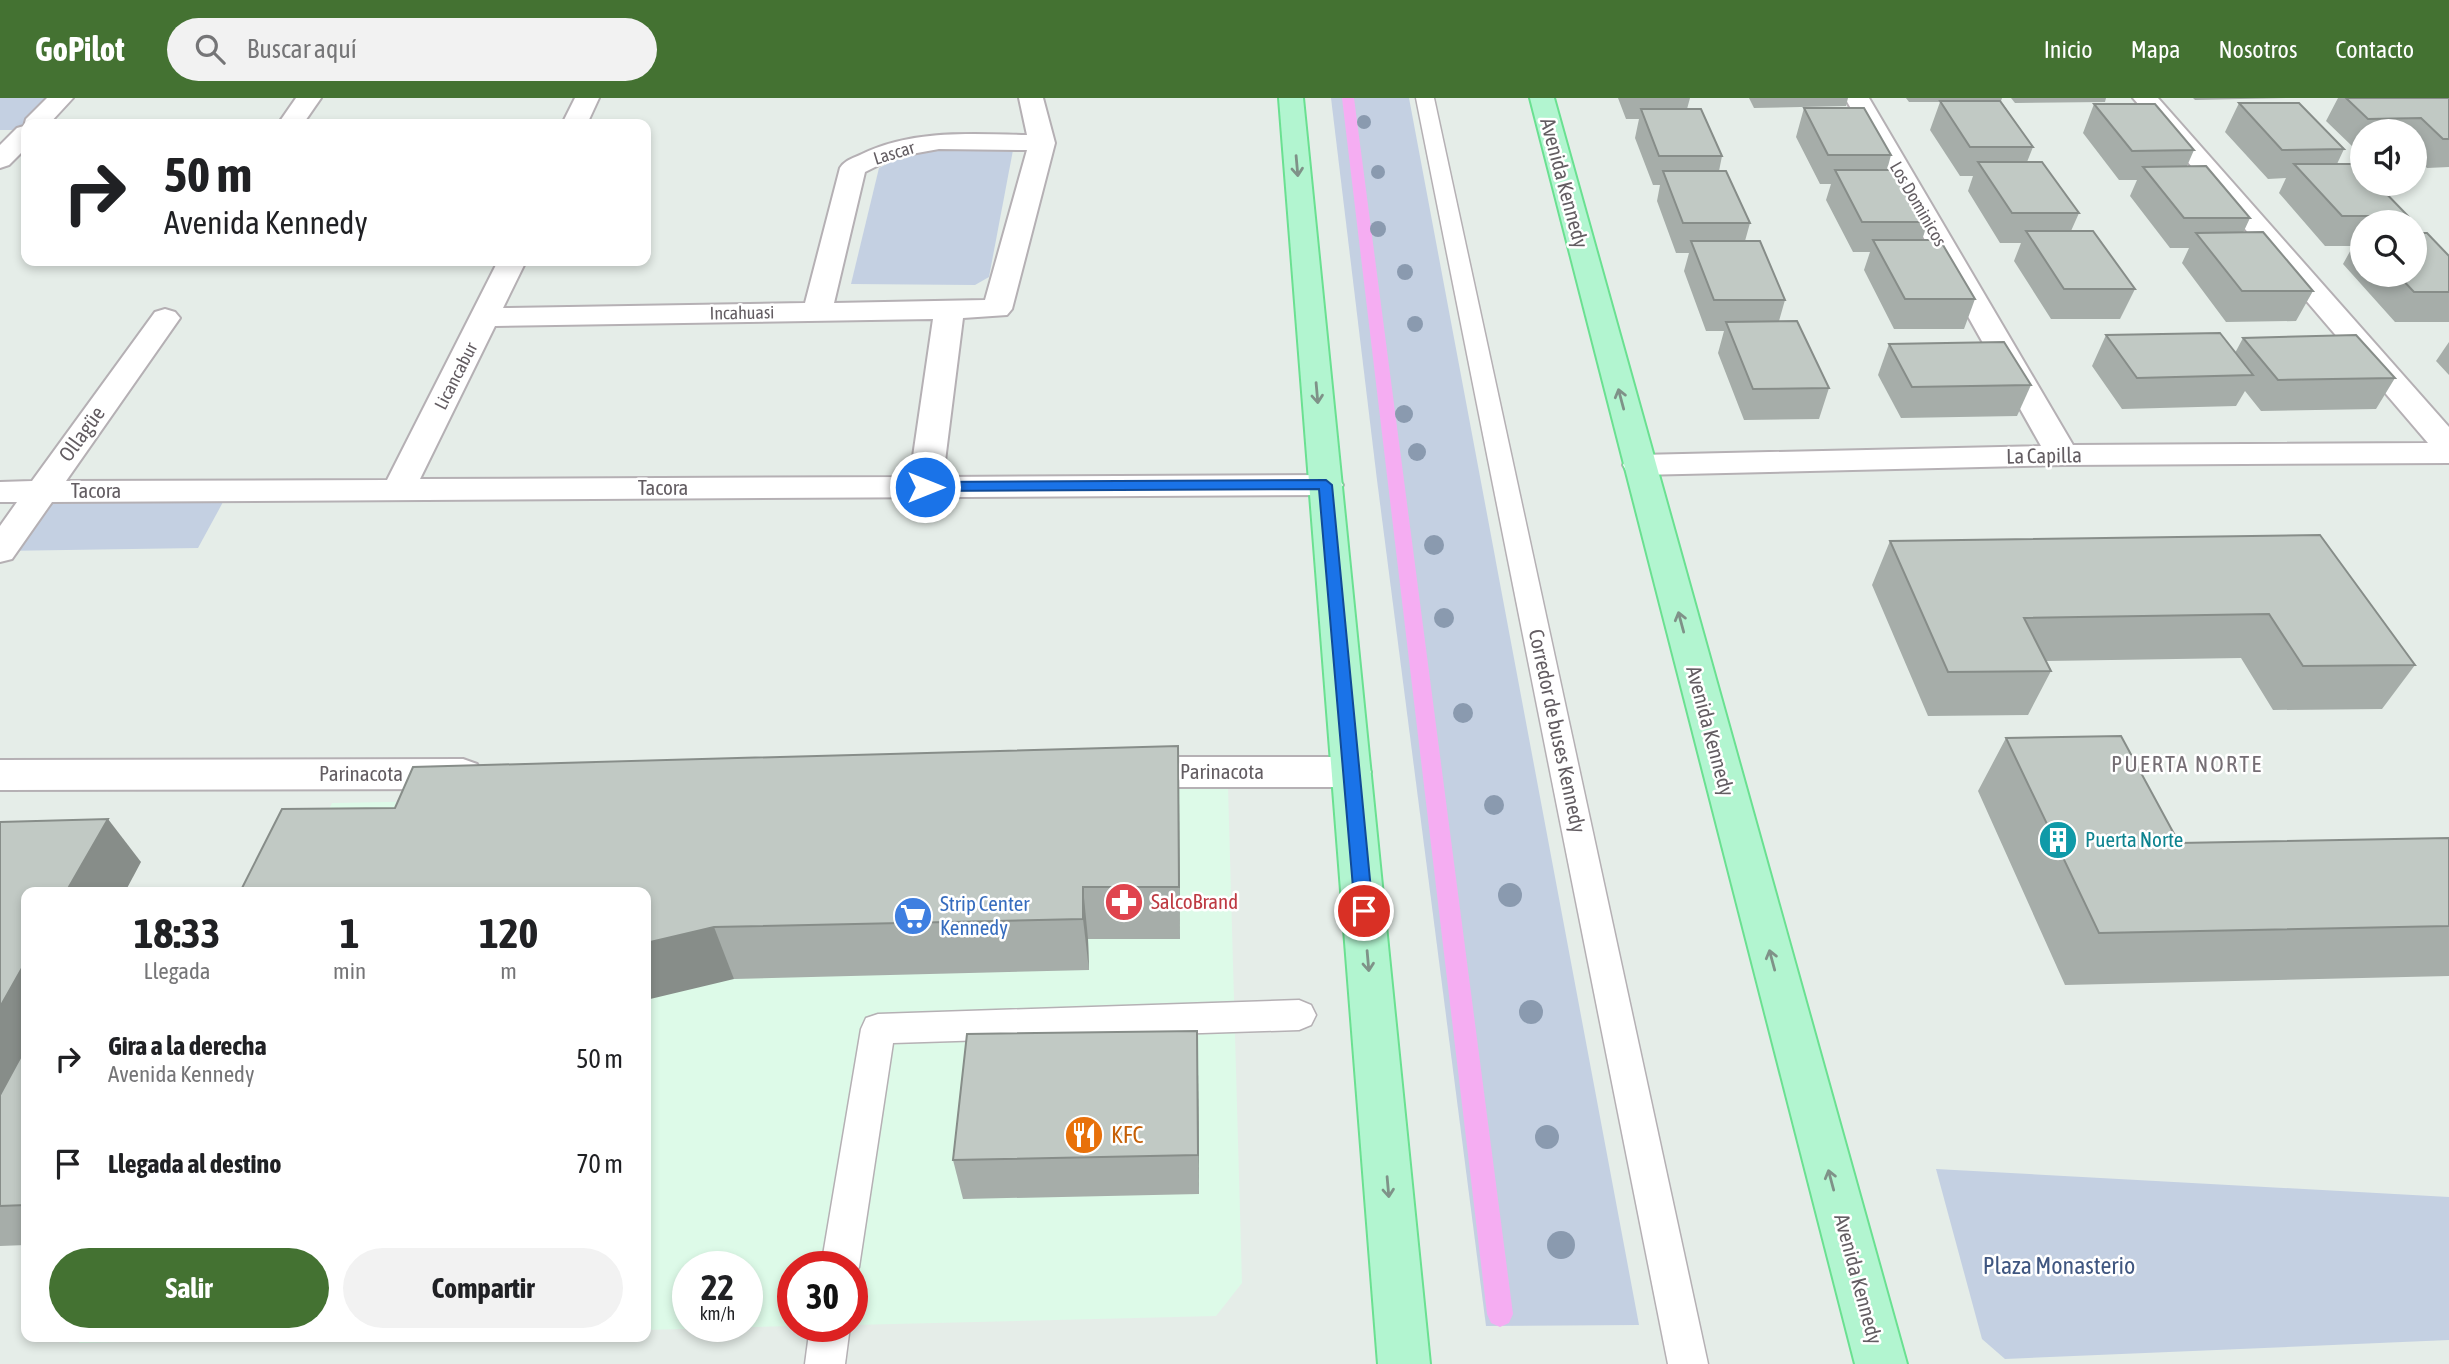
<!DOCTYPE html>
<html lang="es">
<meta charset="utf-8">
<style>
body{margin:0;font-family:"Asap Condensed",sans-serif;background:#f2f2f2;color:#202124;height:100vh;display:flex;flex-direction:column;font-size:26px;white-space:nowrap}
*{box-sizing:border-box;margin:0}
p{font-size:23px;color:#757577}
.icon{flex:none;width:38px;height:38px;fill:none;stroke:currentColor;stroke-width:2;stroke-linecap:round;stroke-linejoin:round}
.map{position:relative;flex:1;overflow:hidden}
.sheet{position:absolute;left:21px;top:789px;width:630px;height:455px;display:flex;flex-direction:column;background:#fff;border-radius:14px;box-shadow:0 4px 10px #0003}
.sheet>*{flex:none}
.banner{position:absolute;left:21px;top:21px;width:630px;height:147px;border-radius:14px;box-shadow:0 4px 10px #0003;background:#fff;color:#202124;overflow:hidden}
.buttons{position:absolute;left:2350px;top:21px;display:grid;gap:14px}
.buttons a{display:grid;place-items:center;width:77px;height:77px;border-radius:50%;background:#fff;box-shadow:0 4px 10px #0003;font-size:35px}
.speed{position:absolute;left:672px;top:1153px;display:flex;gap:14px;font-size:35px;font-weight:700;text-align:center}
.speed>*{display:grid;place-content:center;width:91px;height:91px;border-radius:50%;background:#fff;box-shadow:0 4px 10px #0003;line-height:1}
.speed small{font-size:18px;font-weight:400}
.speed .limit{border:10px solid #d22;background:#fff;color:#111}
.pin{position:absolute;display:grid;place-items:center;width:60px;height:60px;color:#fff;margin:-30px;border:4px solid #fff;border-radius:50%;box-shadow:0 2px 7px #0007}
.me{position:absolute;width:77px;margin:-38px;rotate:90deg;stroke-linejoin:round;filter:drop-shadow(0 0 5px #0008)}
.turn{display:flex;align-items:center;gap:24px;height:147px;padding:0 28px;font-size:32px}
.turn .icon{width:91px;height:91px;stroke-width:2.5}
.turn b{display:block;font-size:49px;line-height:60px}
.eta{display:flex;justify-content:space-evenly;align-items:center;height:119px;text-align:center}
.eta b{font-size:42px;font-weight:700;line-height:49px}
.cta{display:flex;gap:14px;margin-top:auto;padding:14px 28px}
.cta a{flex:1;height:80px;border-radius:42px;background:#447232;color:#fff;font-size:28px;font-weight:700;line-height:80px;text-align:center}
.cta a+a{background:#f2f2f2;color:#202124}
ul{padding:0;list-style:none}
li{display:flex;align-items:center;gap:21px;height:105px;padding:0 28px}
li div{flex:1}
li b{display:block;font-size:26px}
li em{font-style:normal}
header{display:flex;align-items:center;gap:42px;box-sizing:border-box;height:98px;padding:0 35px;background:#447232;color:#fff}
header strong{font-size:33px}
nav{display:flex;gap:38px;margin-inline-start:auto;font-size:24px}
.search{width:490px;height:63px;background:#f2f2f2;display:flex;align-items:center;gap:18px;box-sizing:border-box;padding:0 24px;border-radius:38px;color:#757577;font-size:26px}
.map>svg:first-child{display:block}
</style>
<header>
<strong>GoPilot</strong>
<div class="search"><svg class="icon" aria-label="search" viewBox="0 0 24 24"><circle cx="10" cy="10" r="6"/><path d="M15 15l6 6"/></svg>Buscar aquí</div>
<nav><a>Inicio</a><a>Mapa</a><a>Nosotros</a><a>Contacto</a></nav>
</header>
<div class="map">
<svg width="2449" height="1266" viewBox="0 0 2449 1266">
<rect width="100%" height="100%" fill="#e5ede8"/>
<g fill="#ddfae8" fill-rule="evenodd">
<path d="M1228,689l14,496 -26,33 -364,9v-58h-59v59l-147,4v-438h-356l42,-89zM688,1169h59v59h-59z"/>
<path d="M82,1239h255l-258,6z"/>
</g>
<g fill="#c4d0e2">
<path d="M0,0h54l-31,32h-23z"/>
<path d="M1331,0h78l230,1227 -153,1 -109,-846z"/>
<path d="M943,50l70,2 -24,127 -14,8 -124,-1 28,-116 24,-12z"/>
<path d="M40,393h189l-31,57 -198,3z"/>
<path d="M1936,1071l513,28v143l-444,19 -23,-20z"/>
</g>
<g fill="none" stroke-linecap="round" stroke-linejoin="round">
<path fill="#f5adf2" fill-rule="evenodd" d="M1342,0h12l159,1216 -4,9 -9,4 -9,-4 -4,-9z"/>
<g stroke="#b5b0b4" stroke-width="3">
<g id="lane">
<path d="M1416,0h18l274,1266h-40z"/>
<path d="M1299,902l12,5 5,10 -5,10 -12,5 -406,13 -34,224 -7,14v-14h-31l40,-238 5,-11 12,-4z"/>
<path d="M810,1228h40l-5,38h-40z"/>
</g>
</g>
<g stroke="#b5b0b4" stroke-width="4">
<g id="street">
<path d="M47,0h26l-24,26h-23v24l-17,17 -9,3v-23l17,-17 7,-2 2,-7z"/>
<path d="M296,0h25l-18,26h-25z"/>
<path d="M575,0h24l-12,26h-25z"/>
<path d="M1019,0h24l12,45 -43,166 -5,6 -44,3 -20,159 383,-2 12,3 5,7 -5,7 -12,3 -1274,7 -40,57 -12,3v-36l17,-24h-17v-20l32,-1 123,-169 10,-3 10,3 5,6 -114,163 321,-1 111,-219h28l-23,47 302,-5 35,-135c5,-8 14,-10 22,-14 52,-25 110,-20 165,-19zM939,51l88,1 -42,150 -151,3 31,-131 30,-15zM933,221l-23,158 -490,2 75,-153z"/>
<path d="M1845,0h24l204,347 355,-2 -295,-345h25l291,329v36l-386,2 -424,10 -12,-3 -4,-7 4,-7 12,-3 402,-9z"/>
<path d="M1126,659h225l14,5 6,10 -6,10 -14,5h-225l-14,-5 -6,-10 6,-10z"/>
<path d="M463,661l14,5 6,10 -6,10 -14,5 -463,1v-30z"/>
</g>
</g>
<g stroke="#6ae091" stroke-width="4">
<g id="primary">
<path d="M1279,0h24l127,1266h-52z"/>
<path d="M1530,0h24l353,1266h-52z"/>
</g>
</g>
<use href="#lane" fill="#fff" fill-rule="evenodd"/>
<use href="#street" fill="#fff" fill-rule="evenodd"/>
<use href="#primary" fill="#b2f5d0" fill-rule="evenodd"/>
</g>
<g fill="#8a9aaf">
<circle cx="1364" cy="24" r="7"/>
<circle cx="1378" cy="74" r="7"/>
<circle cx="1378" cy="131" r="8"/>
<circle cx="1405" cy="174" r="8"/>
<circle cx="1415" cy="226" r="8"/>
<circle cx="1404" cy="316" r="9"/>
<circle cx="1417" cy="354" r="9"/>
<circle cx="1434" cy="447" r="10"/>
<circle cx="1444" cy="520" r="10"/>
<circle cx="1463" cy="615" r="10"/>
<circle cx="1494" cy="707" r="10"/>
<circle cx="1510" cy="797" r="12"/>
<circle cx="1531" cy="914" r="12"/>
<circle cx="1547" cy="1039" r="12"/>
<circle cx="1561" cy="1147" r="14"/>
</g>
<g fill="#a6ada9">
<path d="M1618,0h72l-3,11 35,47 -3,15 31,52 -5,18 40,59 -6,21 50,67 -10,31 -75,1 -26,-67 6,-22h-18l-22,-60 5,-18h-13l-19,-52 3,-16h-7l-18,-47 4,-19h-13z"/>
<path d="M1749,0h99l-2,8 -92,2z"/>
<path d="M1906,0h96l-1,3 32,46 -6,15 52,51 -8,18 64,58 -15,30h-69l-37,-58 7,-18h-21l-32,-52 5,-15h-13l-30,-46 10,-28h-31z"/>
<path d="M2011,0h95l-1,4 -90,1z"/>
<path d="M2193,0h93l-91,2z"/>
<path d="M2338,0h111v69l-22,1 -12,-12v-25h-53v16h-9l-27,-26z"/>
<path d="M2239,5l105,46 -7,15 71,52 -4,6h-42v53h53l34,-19v66h-54l-52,-58 10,-18h-28l-46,-53 7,-15 -18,1 -43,-47z"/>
<path d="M2094,6l100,46 -7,16 63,52 -7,15 70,58 -17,30 -70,1 -44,-59 7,-15h-19l-40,-52 7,-16h-18l-36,-47z"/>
<path d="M1804,10l87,47 -4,15 41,52 -6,18 53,59 -11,30h-70l-30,-59 6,-18h-17l-27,-52 5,-16h-11l-24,-47z"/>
<path d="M2106,237l129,18 8,-15 152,40 -19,31 -115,2 -16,-20 -9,15 -114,3 -30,-43z"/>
<path d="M2449,244v33l-13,-14z"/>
<path d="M1889,246l142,41 -14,31 -116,2 -23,-43z"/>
<path d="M2320,437l95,130 -33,44 -109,1 -32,-52 -195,3 5,10 -23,44 -100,1 -56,-131 18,-44z"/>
<path d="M2006,640l173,105 270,-5v138l-384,9 -87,-194z"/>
<path d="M1178,648l2,193h-92l1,31 -355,9 -339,-171z"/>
<path d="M0,724l141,40 -115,30v353l-26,1z"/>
<path d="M1198,974l1,122 -236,5 -10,-39z"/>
</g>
<g fill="#878d89">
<path d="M1178,648l1,54 1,139 -1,-52z"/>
<path d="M108,721l33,43 -16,30h-59z"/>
<path d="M1083,789l5,52 1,31 -6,-51z"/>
<path d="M714,829l20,52 -88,21v-57z"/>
<path d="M26,863v114l-26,48v-116z"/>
<path d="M1197,933l1,41 1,122 -1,-39z"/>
</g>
<g fill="#c1c9c4" stroke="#878d89" stroke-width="2">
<path d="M2346,0h103v41h-6l-22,-21 -53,1z"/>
<path d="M1940,3h60l33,46h-63z"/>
<path d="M2239,5h60l45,46 -62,1z"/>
<path d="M2094,6h61l39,46 -62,1z"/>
<path d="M1804,10h60l27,47h-63z"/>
<path d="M1641,11h60l21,47h-63z"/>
<path d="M1978,64h64l37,51h-67z"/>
<path d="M2294,66h63l5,5v15h15l31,32h-66z"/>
<path d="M2206,68l44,52h-66l-41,-51z"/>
<path d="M1835,72h63l30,52h-66z"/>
<path d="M1663,73h63l24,52h-67z"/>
<path d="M2026,133h67l42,58h-71z"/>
<path d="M2263,134l50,59h-71l-46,-58z"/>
<path d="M2415,135h12l22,23v36h-35l-16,-17h17z"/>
<path d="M1873,142h67l35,59h-70z"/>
<path d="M1691,143h69l25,59h-71z"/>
<path d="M1797,223l32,67 -76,1 -27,-67z"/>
<path d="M2220,235l33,42 -116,3 -31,-43z"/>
<path d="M2356,237l39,43 -117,2 -35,-42z"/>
<path d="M2004,244l27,43 -119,2 -23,-43z"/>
<path d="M2320,437l95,130 -112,1 -34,-52 -245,4 27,53 -103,1 -58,-131z"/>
<path d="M2121,638l58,107 270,-5v88l-350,7 -93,-195z"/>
<path d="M1178,648l1,141h-96v32l-369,8 -68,16v-51h-406l42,-83 113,-1 18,-41z"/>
<path d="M108,721l-42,73h-40v69l-26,46v-185z"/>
<path d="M1197,933l1,124 -245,5 14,-126z"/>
<path d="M26,949v158l-26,1v-111z"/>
</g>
<defs><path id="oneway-shaft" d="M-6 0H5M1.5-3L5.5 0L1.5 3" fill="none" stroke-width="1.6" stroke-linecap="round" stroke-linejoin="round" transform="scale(1.75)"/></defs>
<g stroke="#7f9288">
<use href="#oneway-shaft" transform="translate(1297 68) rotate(85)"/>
<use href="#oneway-shaft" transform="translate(1317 295) rotate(85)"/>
<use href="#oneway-shaft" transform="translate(1621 301) rotate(-105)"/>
<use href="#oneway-shaft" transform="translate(1681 524) rotate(-105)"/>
<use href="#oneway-shaft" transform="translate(1772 862) rotate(-105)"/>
<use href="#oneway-shaft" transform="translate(1368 863) rotate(85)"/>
<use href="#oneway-shaft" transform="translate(1831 1082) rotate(-105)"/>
<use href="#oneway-shaft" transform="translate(1388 1089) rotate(85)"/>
</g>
<path fill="#1a73e8" stroke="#114b97" stroke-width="2" d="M1326,382l6,5 41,426 -3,5h-12l-3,-5 -36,-422 -394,2 -7,-4 7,-5z"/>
<defs>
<g id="building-disc" transform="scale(2.0125)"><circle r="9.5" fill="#0f9aa8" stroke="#fff"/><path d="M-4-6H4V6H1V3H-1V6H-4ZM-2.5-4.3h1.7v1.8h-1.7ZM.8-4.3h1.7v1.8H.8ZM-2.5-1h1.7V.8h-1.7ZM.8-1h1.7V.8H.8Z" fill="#fff"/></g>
<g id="pharmacy-disc" transform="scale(2.0125)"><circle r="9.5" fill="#e0444e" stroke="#fff"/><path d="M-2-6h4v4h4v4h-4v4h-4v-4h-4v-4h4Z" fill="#fff"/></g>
<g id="supermarket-disc" transform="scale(2.0125)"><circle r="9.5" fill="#3f7fe0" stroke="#fff"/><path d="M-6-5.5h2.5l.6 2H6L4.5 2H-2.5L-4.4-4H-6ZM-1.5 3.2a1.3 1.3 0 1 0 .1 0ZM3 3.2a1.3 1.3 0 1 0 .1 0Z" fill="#fff"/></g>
<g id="restaurant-disc" transform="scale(2.0125)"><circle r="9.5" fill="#e8710a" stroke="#fff"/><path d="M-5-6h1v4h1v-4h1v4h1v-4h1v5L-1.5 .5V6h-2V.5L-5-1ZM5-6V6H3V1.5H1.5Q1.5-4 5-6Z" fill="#fff"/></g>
</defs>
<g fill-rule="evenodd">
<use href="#building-disc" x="2058" y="742"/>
<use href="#pharmacy-disc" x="1124" y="804"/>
<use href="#supermarket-disc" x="913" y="818"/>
<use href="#restaurant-disc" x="1084" y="1037"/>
</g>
<g text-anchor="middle" stroke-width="5" stroke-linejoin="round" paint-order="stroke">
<g font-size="18" fill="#635d62" stroke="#fff">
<text transform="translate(894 55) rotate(-17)" y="6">Lascar</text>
<text transform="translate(1918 106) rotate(60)" y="6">Los Dominicos</text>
<text transform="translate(742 215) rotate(-1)" y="6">Incahuasi</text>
<text transform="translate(456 278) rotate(-63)" y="6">Licancabur</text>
</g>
<g font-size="21" fill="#635d62" stroke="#fff">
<text transform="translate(1564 85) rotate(75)" y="7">Avenida Kennedy</text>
<text transform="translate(82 336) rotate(-54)" y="7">Ollagüe</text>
<text transform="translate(2044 358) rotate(-1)" y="7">La Capilla</text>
<text x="663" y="397">Tacora</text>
<text x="96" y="400">Tacora</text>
<text transform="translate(1557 633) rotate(78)" y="7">Corredor de buses Kennedy</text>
<text transform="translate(1710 633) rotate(75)" y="7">Avenida Kennedy</text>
<text x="1222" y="681">Parinacota</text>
<text x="361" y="683">Parinacota</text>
<text transform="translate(1858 1181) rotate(75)" y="7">Avenida Kennedy</text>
</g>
<g font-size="21" fill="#0d838f" stroke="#fff" text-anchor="start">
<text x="2085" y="749">Puerta Norte</text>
</g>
<g font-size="21" fill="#be3a42" stroke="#fff" text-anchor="start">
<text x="1151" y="811">SalcoBrand</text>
</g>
<g font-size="21" fill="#366cbe" stroke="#fff" text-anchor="start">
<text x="940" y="813">Strip Center<tspan x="940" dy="24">Kennedy</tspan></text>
</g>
<g font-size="23" letter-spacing="2" fill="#756e74" stroke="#fff">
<text x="2187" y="674">PUERTA NORTE</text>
</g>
<g font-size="24" fill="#c56008" stroke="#fff" text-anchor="start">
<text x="1111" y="1045">KFC</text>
</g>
<g font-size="24" fill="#3f5680" stroke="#fff">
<text x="2059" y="1176">Plaza Monasterio</text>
</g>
</g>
</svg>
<div class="buttons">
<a><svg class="icon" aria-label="sound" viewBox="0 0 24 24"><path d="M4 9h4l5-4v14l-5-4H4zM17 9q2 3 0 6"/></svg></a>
<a><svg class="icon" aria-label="search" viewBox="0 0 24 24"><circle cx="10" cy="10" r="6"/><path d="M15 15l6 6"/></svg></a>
</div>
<div class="speed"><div>22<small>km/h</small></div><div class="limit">30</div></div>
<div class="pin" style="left:1364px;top:813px;background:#d93025"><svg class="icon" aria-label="arrive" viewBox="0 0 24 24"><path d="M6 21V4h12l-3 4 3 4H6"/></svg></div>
<svg class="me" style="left:925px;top:389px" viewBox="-20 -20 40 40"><circle r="17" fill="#1a73e8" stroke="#fff" stroke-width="3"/><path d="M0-11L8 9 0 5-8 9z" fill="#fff"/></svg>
<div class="banner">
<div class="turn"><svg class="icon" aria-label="right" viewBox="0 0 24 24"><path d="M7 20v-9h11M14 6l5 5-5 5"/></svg><div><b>50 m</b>Avenida Kennedy</div></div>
</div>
<section class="sheet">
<div class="eta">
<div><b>18:33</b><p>Llegada</p></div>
<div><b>1</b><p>min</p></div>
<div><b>120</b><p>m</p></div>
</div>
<ul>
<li><svg class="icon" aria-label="right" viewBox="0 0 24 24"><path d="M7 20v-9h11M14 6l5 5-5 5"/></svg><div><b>Gira a la derecha</b><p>Avenida Kennedy</p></div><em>50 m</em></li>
<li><svg class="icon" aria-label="arrive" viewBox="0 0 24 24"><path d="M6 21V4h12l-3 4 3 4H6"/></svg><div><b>Llegada al destino</b></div><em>70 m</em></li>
</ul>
<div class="cta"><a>Salir</a><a>Compartir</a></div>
</section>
</div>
